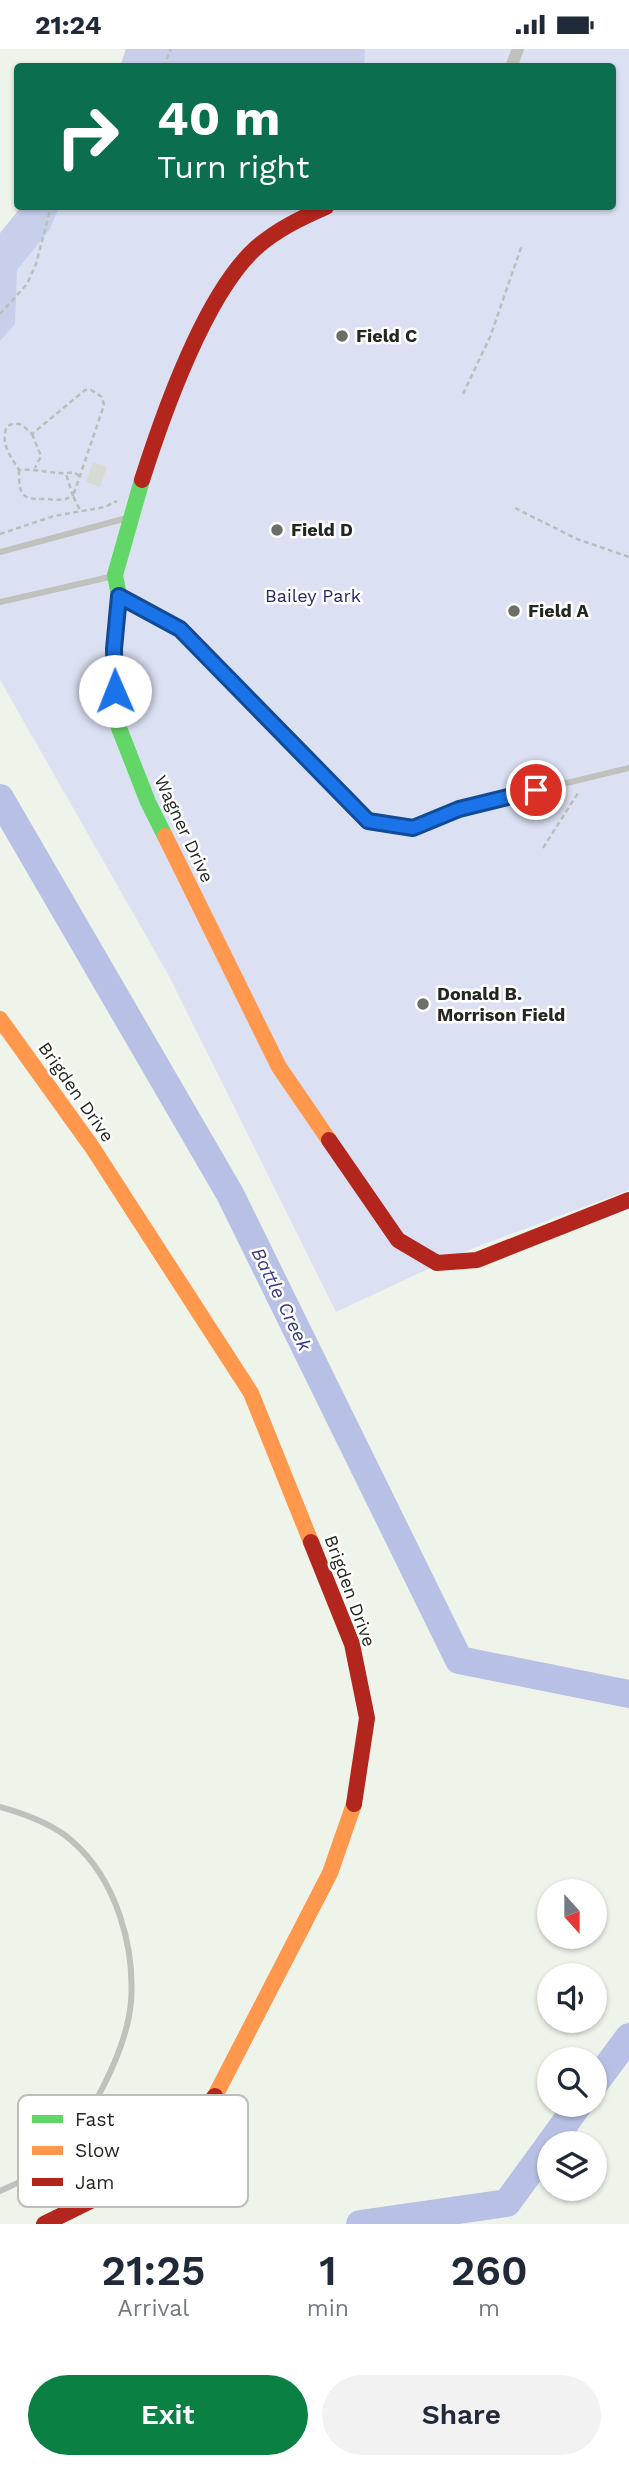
<!DOCTYPE html>
<style>
body{margin:0;font-family:"Work Sans",sans-serif;background:#f2f2f3;color:#1f2937;height:100vh;display:flex;flex-direction:column;font-size:26px;white-space:nowrap}
*{box-sizing:border-box;margin:0}
p{font-size:23px;color:#747a83}
.icon{flex:none;width:38px;height:38px;fill:none;stroke:currentColor;stroke-width:2;stroke-linecap:round;stroke-linejoin:round}
.map{position:relative;height:2175px;overflow:hidden}
.panel{display:flex;flex-direction:column;background:#fff;flex:1}
.panel>*{flex:none}
.banner{position:absolute;left:14px;top:14px;width:602px;height:147px;border-radius:7px;box-shadow:0 2px 5px #0004;background:#0b6e4f;color:#fff;overflow:hidden}
.needle{width:46px;rotate:159deg}
.fabs{position:absolute;left:537px;top:1830px;display:grid;gap:14px}
.fabs a{display:grid;place-items:center;width:70px;height:70px;border-radius:50%;background:#fff;box-shadow:0 2px 5px #0004;font-size:35px}
.pin{position:absolute;display:grid;place-items:center;width:60px;height:60px;color:#fff;margin:-30px;border:4px solid #fff;border-radius:50%;box-shadow:0 2px 7px #0007}
.me{position:absolute;width:77px;margin:-38px;rotate:359deg;stroke-linejoin:round;filter:drop-shadow(0 0 5px #0008)}
.turn{display:flex;align-items:center;gap:24px;height:147px;padding:0 28px;font-size:32px}
.turn .icon{width:91px;height:91px;stroke-width:2.5}
.turn b{display:block;font-size:49px;line-height:60px}
.eta{display:flex;justify-content:space-evenly;align-items:center;height:119px;text-align:center}
.eta b{font-size:42px;font-weight:600;line-height:49px}
.cta{display:flex;gap:14px;margin-top:auto;padding:14px 28px}
.cta a{flex:1;height:80px;border-radius:42px;background:#0b8043;color:#fff;font-size:28px;font-weight:600;line-height:80px;text-align:center}
.cta a+a{background:#f2f2f3;color:#1f2937}
.status{display:flex;justify-content:space-between;align-items:center;height:49px;padding:0 35px;background:#fff;direction:ltr}
.status svg{height:19px;fill:currentColor}
.map>svg:first-child{display:block}
</style>
<div class="status"><b>21:24</b><svg viewBox="0 0 49 12"><path d="M0 12V9h3v3zM5 12V6h3v6zM10 12V3h3v9zM15 12V0h3v12zM26 1h20v11H26zM47 4h2v5h-2z"/></svg></div>
<div class="map">
<svg width="629" height="2175" viewBox="0 0 629 2175">
<rect width="100%" height="100%" fill="#eff4ea"/>
<path fill="#dbe1f3" d="M132,0h497v1141l-158,59 -135,63 -167,-336 -169,-296v-432l33,-41h579v-140l-486,-1z"/>
<g fill="#c8cfeb">
<path d="M126,0h239l-1,17h-244z"/>
<path d="M21,158h38l-9,22 -33,41 -2,54 -15,17v-108z"/>
</g>
<g fill="none" stroke-linecap="round" stroke-linejoin="round">
<g stroke="#b8c0e5" stroke-width="28">
<path d="M0,749l230,396 229,466 170,34"/>
<path d="M595,2034l34,-46"/>
<path d="M550,2095l28,-39"/>
<path d="M360,2175l147,-21 43,-59"/>
</g>
</g>
<path fill="#d8dbd4" d="M93,413l14,5 -7,20 -14,-5z"/>
<g fill="none" stroke-linecap="round" stroke-linejoin="round">
<g stroke="#bcbeba" stroke-width="2.5" stroke-dasharray="5 3.5" stroke-linecap="butt">
<path d="M163,18l8,-18"/>
<path d="M0,265l27,-30 9,-20 15,-57"/>
<path d="M463,345l27,-57 32,-92"/>
<path d="M32,385l9,22 -6,12"/>
<path d="M19,421c0,23 1,30 25,29 11,0 18,3 29,-3l-7,-22"/>
<path d="M79,427l-5,-4c-18,4 -35,-4 -55,-2 -9,-15 -19,-26 -12,-44 12,-5 16,-1 25,8l53,-44h6l11,7 2,8 -31,91 8,16"/>
<path d="M515,459l62,31 52,18"/>
<path d="M0,485l54,-18 51,-9 12,-6"/>
<path d="M543,799l35,-55"/>
</g>
<g stroke="#bfc1bd" stroke-width="6">
<path d="M0,503l127,-34"/>
<path d="M121,547l59,33 188,192 45,7 46,-19 170,-41"/>
<path d="M0,553l114,-26"/>
<path d="M0,1758c25,7 53,17 72,34 44,38 63,105 59,161 -3,34 -20,71 -36,100 -12,22 -23,46 -43,61 -15,12 -35,20 -52,28"/>
</g>
<path stroke="#bfc1bd" stroke-width="12" d="M511,18l7,-18"/>
<path stroke="#63d668" stroke-width="16" d="M142,431l-27,95 4,21 -5,53 1,42 4,37 29,74 17,34"/>
<g stroke="#ff974d" stroke-width="16">
<path d="M165,787l114,231 50,73"/>
<path d="M0,970l92,128 159,246 60,149"/>
<path d="M215,2047l115,-223 24,-69"/>
</g>
<g stroke="#b3261e" stroke-width="16">
<path d="M142,431c21,-66 64,-188 115,-233 21,-18 44,-29 69,-40"/>
<path d="M329,1091l69,100 39,23 40,-3 152,-60"/>
<path d="M311,1493l41,102 15,74 -13,86"/>
<path d="M44,2175l85,-42 45,-35 41,-51"/>
</g>
</g>
<g fill="none" stroke-linecap="round" stroke-linejoin="round">
<g stroke="#114b97" stroke-width="18">
<path id="route" d="M115,642l-1,-42 5,-53 61,33 188,192 45,7 46,-19 77,-19"/>
</g>
<use href="#route" stroke="#1a73e8" stroke-width="12"/>
</g>
<g fill="#6b6f67" stroke="#fff" stroke-width="2.5">
<circle cx="342" cy="287" r="7"/>
<circle cx="277" cy="481" r="7"/>
<circle cx="514" cy="562" r="7"/>
<circle cx="423" cy="955" r="7"/>
</g>
<g text-anchor="middle" stroke-width="5" stroke-linejoin="round" paint-order="stroke">
<g font-size="18" font-weight="bold" fill="#242721" stroke="#fff" text-anchor="start">
<text x="356" y="293">Field C</text>
<text x="291" y="487">Field D</text>
<text x="528" y="568">Field A</text>
<text x="437" y="951">Donald B.<tspan x="437" dy="21">Morrison Field</tspan></text>
</g>
<g font-size="18" fill="#28276b" stroke="#fff">
<text x="313" y="553">Bailey Park</text>
</g>
<g font-size="18" fill="#242721" stroke="#fff">
<text transform="translate(184 780) rotate(65)" y="6">Wagner Drive</text>
<text transform="translate(76 1043) rotate(55)" y="6">Brigden Drive</text>
<text transform="translate(350 1542) rotate(70)" y="6">Brigden Drive</text>
</g>
<g font-size="19" font-style="italic" fill="#393c82" stroke="#fff">
<text transform="translate(282 1250) rotate(64)" y="7">Battle Creek</text>
</g>
</g>
<rect x="18" y="2046" width="230" height="112" rx="10" fill="#fff" stroke="#bdbebc" stroke-width="2"/>
<rect x="32" y="2066" width="31" height="8" fill="#63d668"/>
<rect x="32" y="2097" width="31" height="9" fill="#ff974d"/>
<rect x="32" y="2129" width="31" height="8" fill="#b3261e"/>
<g font-size="19" fill="#242721">
<text x="75" y="2077">Fast</text>
<text x="75" y="2108">Slow</text>
<text x="75" y="2140">Jam</text>
</g>
</svg>
<div class="fabs">
<a><svg class="needle" viewBox="-14 -14 28 28"><path d="M0-13l5 13h-10z" fill="#e53935"/><path d="M0 13l5-13h-10z" fill="#747a83"/></svg></a>
<a><svg class="icon" aria-label="sound" viewBox="0 0 24 24"><path d="M4 9h4l5-4v14l-5-4H4zM17 9q2 3 0 6"/></svg></a>
<a><svg class="icon" aria-label="search" viewBox="0 0 24 24"><circle cx="10" cy="10" r="6"/><path d="M15 15l6 6"/></svg></a>
<a><svg class="icon" aria-label="layers" viewBox="0 0 24 24"><path d="M12 4l9 5-9 5-9-5zM3 14l9 5 9-5"/></svg></a>
</div>
<div class="pin" style="left:536px;top:741px;background:#d93025"><svg class="icon" aria-label="arrive" viewBox="0 0 24 24"><path d="M6 21V4h12l-3 4 3 4H6"/></svg></div>
<svg class="me" style="left:115px;top:642px" viewBox="-20 -20 40 40"><circle r="19" fill="#fff"/><path d="M0-13L10 11 0 6-10 11z" fill="#1a73e8"/></svg>
<div class="banner">
<div class="turn"><svg class="icon" aria-label="right" viewBox="0 0 24 24"><path d="M7 20v-9h11M14 6l5 5-5 5"/></svg><div><b>40 m</b>Turn right</div></div>
</div>
</div>
<section class="panel">
<div class="eta">
<div><b>21:25</b><p>Arrival</p></div>
<div><b>1</b><p>min</p></div>
<div><b>260</b><p>m</p></div>
</div>
<div class="cta"><a>Exit</a><a>Share</a></div>
</section>
